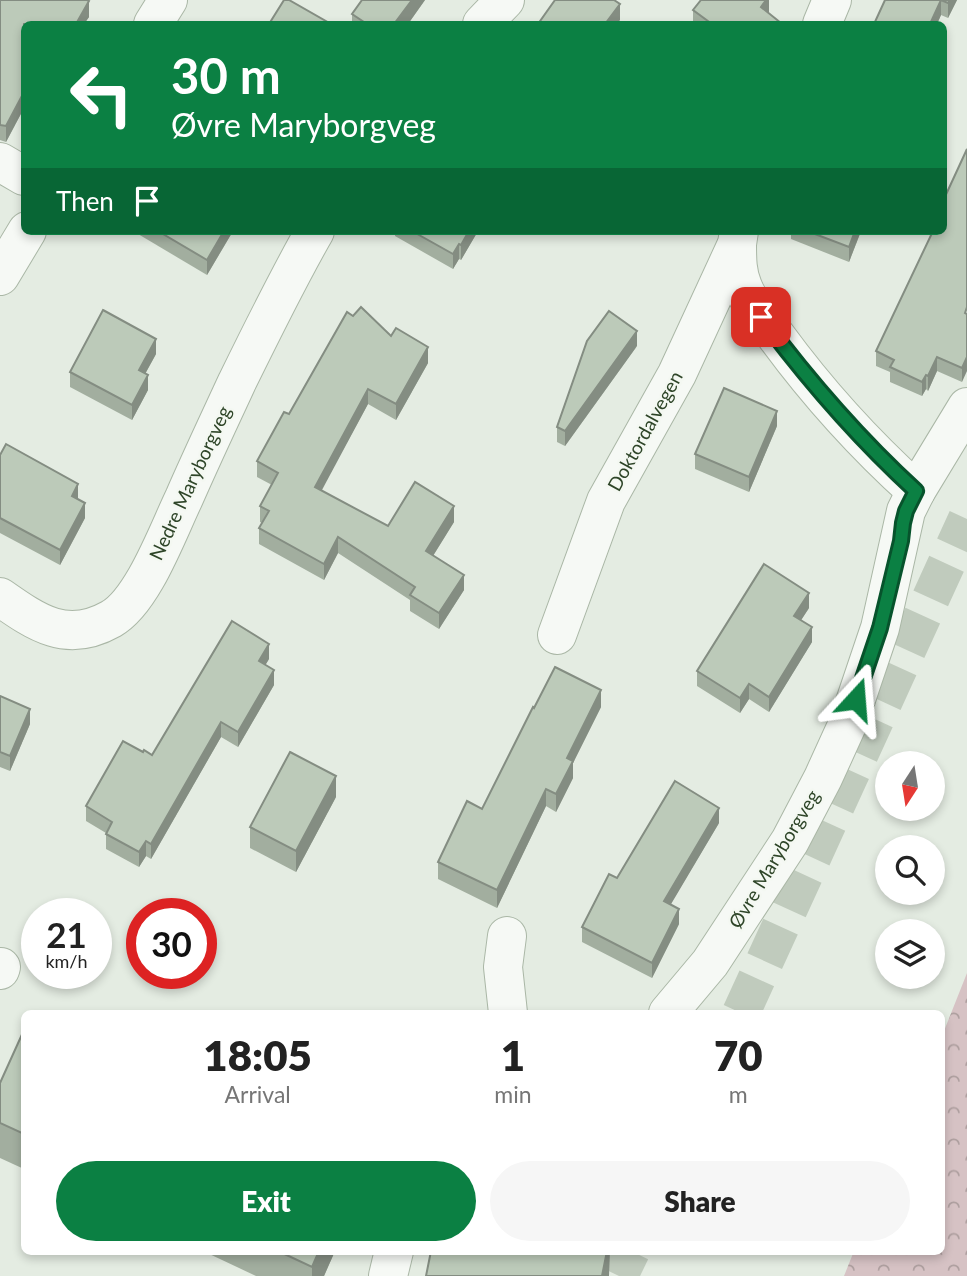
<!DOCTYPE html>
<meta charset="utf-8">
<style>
body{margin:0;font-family:Lato,sans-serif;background:#f6f6f6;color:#222;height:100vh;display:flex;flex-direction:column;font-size:26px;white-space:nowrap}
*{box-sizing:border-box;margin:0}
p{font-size:23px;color:#767676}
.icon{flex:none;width:38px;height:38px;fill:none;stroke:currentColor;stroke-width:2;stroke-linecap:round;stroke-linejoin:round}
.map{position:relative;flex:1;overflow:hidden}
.side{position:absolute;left:21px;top:1010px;width:924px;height:245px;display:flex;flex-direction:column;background:#fff;border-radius:10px;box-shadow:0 4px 10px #0003}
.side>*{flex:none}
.guide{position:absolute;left:21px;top:21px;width:926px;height:214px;border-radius:10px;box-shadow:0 4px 10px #0003;background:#0b8043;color:#fff;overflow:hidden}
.needle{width:46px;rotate:192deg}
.fabs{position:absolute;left:875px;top:751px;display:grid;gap:14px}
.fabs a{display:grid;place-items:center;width:70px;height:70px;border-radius:50%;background:#fff;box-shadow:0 4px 10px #0003;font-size:35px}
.speed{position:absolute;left:21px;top:898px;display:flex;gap:14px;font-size:35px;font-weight:700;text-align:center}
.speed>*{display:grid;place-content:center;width:91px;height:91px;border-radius:50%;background:#fff;box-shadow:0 4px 10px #0003;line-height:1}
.speed small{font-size:18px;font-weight:400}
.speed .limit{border:10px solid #d22;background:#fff;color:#111}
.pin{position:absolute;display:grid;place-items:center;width:60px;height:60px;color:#fff;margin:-30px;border-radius:14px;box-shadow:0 4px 10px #0006}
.me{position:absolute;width:77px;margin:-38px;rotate:19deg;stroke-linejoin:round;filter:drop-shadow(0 0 5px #0008)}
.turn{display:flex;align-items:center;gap:24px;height:147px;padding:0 35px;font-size:32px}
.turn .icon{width:91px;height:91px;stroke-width:2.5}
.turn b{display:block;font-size:49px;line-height:60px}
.then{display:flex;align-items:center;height:66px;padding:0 35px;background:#0003;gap:14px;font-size:26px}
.eta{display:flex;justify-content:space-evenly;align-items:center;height:119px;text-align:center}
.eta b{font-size:42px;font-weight:800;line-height:49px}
.cta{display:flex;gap:14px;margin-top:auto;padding:14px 35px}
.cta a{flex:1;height:80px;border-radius:42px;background:#0b8043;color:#fff;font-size:28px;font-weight:800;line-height:80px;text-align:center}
.cta a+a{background:#f6f6f6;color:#222}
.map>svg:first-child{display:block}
</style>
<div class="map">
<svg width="967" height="1276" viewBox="0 0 967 1276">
<defs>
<pattern id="forest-crowns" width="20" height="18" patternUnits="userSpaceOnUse" patternTransform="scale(1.75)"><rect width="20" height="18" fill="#d6c2c4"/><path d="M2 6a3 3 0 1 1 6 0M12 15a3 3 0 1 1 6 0" fill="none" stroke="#ae9f9f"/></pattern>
</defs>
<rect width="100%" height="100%" fill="#e4ece2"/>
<path fill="url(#forest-crowns)" d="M967,973v303h-123l10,-25h88v-215z"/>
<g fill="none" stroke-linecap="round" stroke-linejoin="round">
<g stroke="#c0cbbd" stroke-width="38" stroke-dasharray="38 19" stroke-linecap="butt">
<path d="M741,1013l226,-494"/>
<path d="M619,1276l12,-25"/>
</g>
<g stroke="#aab7a6" stroke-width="40">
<g id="minor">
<path d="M153,24l15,-24"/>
<path d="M482,24l23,-24"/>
<path d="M822,24l10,-24"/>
<path d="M0,162l24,14"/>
<path d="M737,244c0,15 0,29 6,43 7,18 21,33 33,49 41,56 88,108 140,155"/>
<path d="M0,276l27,-45"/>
<path d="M0,597c37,26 67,47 111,22 32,-18 57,-88 73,-121 17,-39 35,-77 53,-116 25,-51 50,-102 78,-151"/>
<path d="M557,635l49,-134 71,-127 60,-130 2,-13"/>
<path d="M507,936l-4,31 5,46"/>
<path d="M0,970l1,-3"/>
<path d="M668,1013l42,-50 80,-122 33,-63 25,-55 32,-95 26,-117 10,-20 51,-84"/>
<path d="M388,1276l6,-25"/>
</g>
</g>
<use href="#minor" stroke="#f6f9f5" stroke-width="38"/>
</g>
<g fill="#a2ae9f">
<path d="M0,0l89,17 -5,7h-60v84l-18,34 -6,-2z"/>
<path d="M425,0l-17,24h-56v-10z"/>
<path d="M769,0l-1,13 13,11h-88v-14z"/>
<path d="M885,0h72l-9,18 -7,-3 -4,9h-63z"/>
<path d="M967,149l-5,233 -25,-11 -9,20 -2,-2 -4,7 -32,-14v-10l-14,-6v-15l67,-120z"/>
<path d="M133,231h100l-26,44z"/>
<path d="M395,231h83l-17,29 -2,-1 -6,10 -58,-33z"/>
<path d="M791,231h70l-12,31 -58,-23z"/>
<path d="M391,336l37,27 -32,57 -28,-16 -47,86 67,36 66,-4 -21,34 31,34 -25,39 -29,-18v-11l-72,-47 -14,27 -65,-36v-16l3,-5 -2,-1v-16l12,-21 -15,-8v-16l32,-47z"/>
<path d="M637,346l-72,100 -8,-4v-15z"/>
<path d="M156,354l-11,20 3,16 -16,30 -62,-33v-15z"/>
<path d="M777,426l-28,66 -54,-23v-15z"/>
<path d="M0,455l78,44 7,19 -25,47 -60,-32z"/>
<path d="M809,608l-8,12 11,22 -43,70 -20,-13 -9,14 -43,-27v-15z"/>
<path d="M269,659l-4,6 9,20 -36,62 -17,-10 -70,122 -5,-3 -7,11 -33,-18v-16l-20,-12v-15l57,-54 9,3z"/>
<path d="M0,696l30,28 -20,47 -10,-4z"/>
<path d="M601,707l-28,56v15l-17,34 -10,-6 -49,102 -59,-29v-17l44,-53 52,-101z"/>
<path d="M336,797l-40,75 -46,-24v-21z"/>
<path d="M719,823l-49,82 9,19 -27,54 -70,-36v-15l35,-49z"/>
<path d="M24,1030v139l-24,-11v-75z"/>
<path d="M203,1251h132l-11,25h-68z"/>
</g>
<g fill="#848d82">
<path d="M412,0h13l-17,24h-14z"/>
<path d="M766,0h3v12l-8,12v-17z"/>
<path d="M941,0v15l-4,9h-7z"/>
<path d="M950,0h7l-9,18v-15z"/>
<path d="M89,1v16l-5,7h-8z"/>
<path d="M620,4v16l-3,4h-12z"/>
<path d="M24,92v16l-18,34v-16z"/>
<path d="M224,231h9l-26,44v-15z"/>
<path d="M469,231h9l-17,29v-15z"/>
<path d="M855,231h6l-12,31v-15z"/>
<path d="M459,244v15l-6,10v-15z"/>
<path d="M637,331v15l-72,100v-15z"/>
<path d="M156,339v15l-17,31v-15z"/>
<path d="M428,347v16l-32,57v-16z"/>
<path d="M937,357v14l-9,20v-15z"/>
<path d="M967,357v14l-5,11v-14z"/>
<path d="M148,375v15l-16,30v-15z"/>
<path d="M926,375v14l-4,7v-14z"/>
<path d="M368,389v15l-53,99v-16z"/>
<path d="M777,411v15l-28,66v-15z"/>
<path d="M78,484v15l-6,-3z"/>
<path d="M85,503v15l-25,47v-15z"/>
<path d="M454,506v16l-28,45v-16z"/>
<path d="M338,537v16l-14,27v-16z"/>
<path d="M464,575v15l-25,39v-16z"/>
<path d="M809,593v15l-15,23v-15z"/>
<path d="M812,627v15l-43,70v-15z"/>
<path d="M269,644v15l-10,17v-15z"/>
<path d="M274,670v15l-36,62v-15z"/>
<path d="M749,684v15l-9,14v-15z"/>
<path d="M601,690v17l-28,56v15l-17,34v-18l11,-36z"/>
<path d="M30,709v15l-20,47v-15z"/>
<path d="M221,722v15l-70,122v-15z"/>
<path d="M336,776v21l-40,75v-21z"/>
<path d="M546,789v17l-49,102v-18z"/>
<path d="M719,808v15l-55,93v-15z"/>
<path d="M146,841v15l-7,11v-15z"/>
<path d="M679,909v15l-27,54v-15z"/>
<path d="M319,1251h16l-11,25h-12v-9z"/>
<path d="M607,1251h3l-1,25h-7z"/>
</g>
<g fill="#bccab9" stroke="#848d82" stroke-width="2">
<path d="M0,0h87l2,1 -13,23h-52v68l-18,34 -6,-1z"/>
<path d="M284,0h5l42,24h-62z"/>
<path d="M362,0h50l-18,24h-27l-15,-10z"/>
<path d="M555,0h59l6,4 -15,20h-67z"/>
<path d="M701,0h65l-5,7 20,16 -1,1h-68l-19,-14z"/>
<path d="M885,0h65l-2,3 -7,-3 -11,24h-56z"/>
<path d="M967,149v158l-2,6 2,1v43l-5,11 -25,-11 -9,19 -2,-1 -4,7 -32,-15 4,-7 -18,-9 57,-120h10v-30z"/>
<path d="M158,231h66l-17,29z"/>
<path d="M412,231h57l-8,14 -2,-1 -6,10z"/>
<path d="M807,231h48l-6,16z"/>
<path d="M361,307l30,29 5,-8 32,19 -32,57 -28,-15 -53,98 73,39 27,-44 39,24 -28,45 38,24 -25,38 -29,-18 5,-8 -77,-50 -14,27 -65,-36 10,-17 -9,-5 18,-33 -21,-12 27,-49 5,2 58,-102 6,4z"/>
<path d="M103,310l53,29 -17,31 9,5 -16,30 -62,-33z"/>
<path d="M609,311l28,20 -72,100 -8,-4 30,-86z"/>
<path d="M724,388l53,23 -28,66 -54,-23z"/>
<path d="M6,444l72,40 -6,12 13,7 -25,47 -60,-32v-63z"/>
<path d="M764,564l45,29 -15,23 18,11 -43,70 -20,-13 -9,14 -43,-27z"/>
<path d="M232,621l37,23 -10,17 15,9 -36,62 -17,-10 -70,122 -5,-3 -7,11 -33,-18 6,-12 -26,-16 37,-65 20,11 1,-2 8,5z"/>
<path d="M555,667l46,23 -34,68 6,3 -17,33 -10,-5 -49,101 -59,-28 29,-61 15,8 51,-102 1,1z"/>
<path d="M0,696l30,13 -20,47 -10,-4z"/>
<path d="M290,752l46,24 -40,75 -46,-24z"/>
<path d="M675,781l44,27 -55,93 15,8 -27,54 -70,-36 27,-53 8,4z"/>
<path d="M24,1030v104l-24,-11v-40z"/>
<path d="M278,1251h41l-7,16z"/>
<path d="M431,1251h176l-5,25h-176z"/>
</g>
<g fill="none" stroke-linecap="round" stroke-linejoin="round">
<g stroke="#07532c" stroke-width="18">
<path id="route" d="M761,317c47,63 97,121 155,174l-10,20 -3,12 -2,18 -21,87 -24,71"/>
</g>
<use href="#route" stroke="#0b8043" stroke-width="12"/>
</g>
<g text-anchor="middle" stroke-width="5" stroke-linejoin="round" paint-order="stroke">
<g font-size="19" fill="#2e4528" stroke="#f4f8f2">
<text transform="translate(645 431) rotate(-61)" y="7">Doktordalvegen</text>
<text transform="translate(190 483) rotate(-65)" y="7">Nedre Maryborgveg</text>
<text transform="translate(774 859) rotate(-59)" y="7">Øvre Maryborgveg</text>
</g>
</g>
</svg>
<div class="fabs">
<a><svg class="needle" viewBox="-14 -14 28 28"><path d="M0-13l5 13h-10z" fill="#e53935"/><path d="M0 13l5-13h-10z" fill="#767676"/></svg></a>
<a><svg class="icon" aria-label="search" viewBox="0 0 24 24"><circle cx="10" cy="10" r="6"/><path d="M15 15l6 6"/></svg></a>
<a><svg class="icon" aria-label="layers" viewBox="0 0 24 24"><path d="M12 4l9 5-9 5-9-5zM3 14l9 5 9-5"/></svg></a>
</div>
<div class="speed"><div>21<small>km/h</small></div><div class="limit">30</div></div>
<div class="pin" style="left:761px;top:317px;background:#d93025"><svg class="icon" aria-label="arrive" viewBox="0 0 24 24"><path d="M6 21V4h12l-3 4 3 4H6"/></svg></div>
<svg class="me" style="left:856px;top:699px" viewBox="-20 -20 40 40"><path d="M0-17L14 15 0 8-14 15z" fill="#0b8043" stroke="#fff" stroke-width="4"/></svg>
<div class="guide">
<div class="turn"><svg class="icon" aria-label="left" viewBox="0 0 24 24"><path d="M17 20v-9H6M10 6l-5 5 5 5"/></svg><div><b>30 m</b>Øvre Maryborgveg</div></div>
<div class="then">Then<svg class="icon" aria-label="arrive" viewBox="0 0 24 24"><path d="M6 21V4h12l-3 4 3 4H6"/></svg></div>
</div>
<section class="side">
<div class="eta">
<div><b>18:05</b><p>Arrival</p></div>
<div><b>1</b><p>min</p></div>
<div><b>70</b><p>m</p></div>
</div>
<div class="cta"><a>Exit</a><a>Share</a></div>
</section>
</div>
